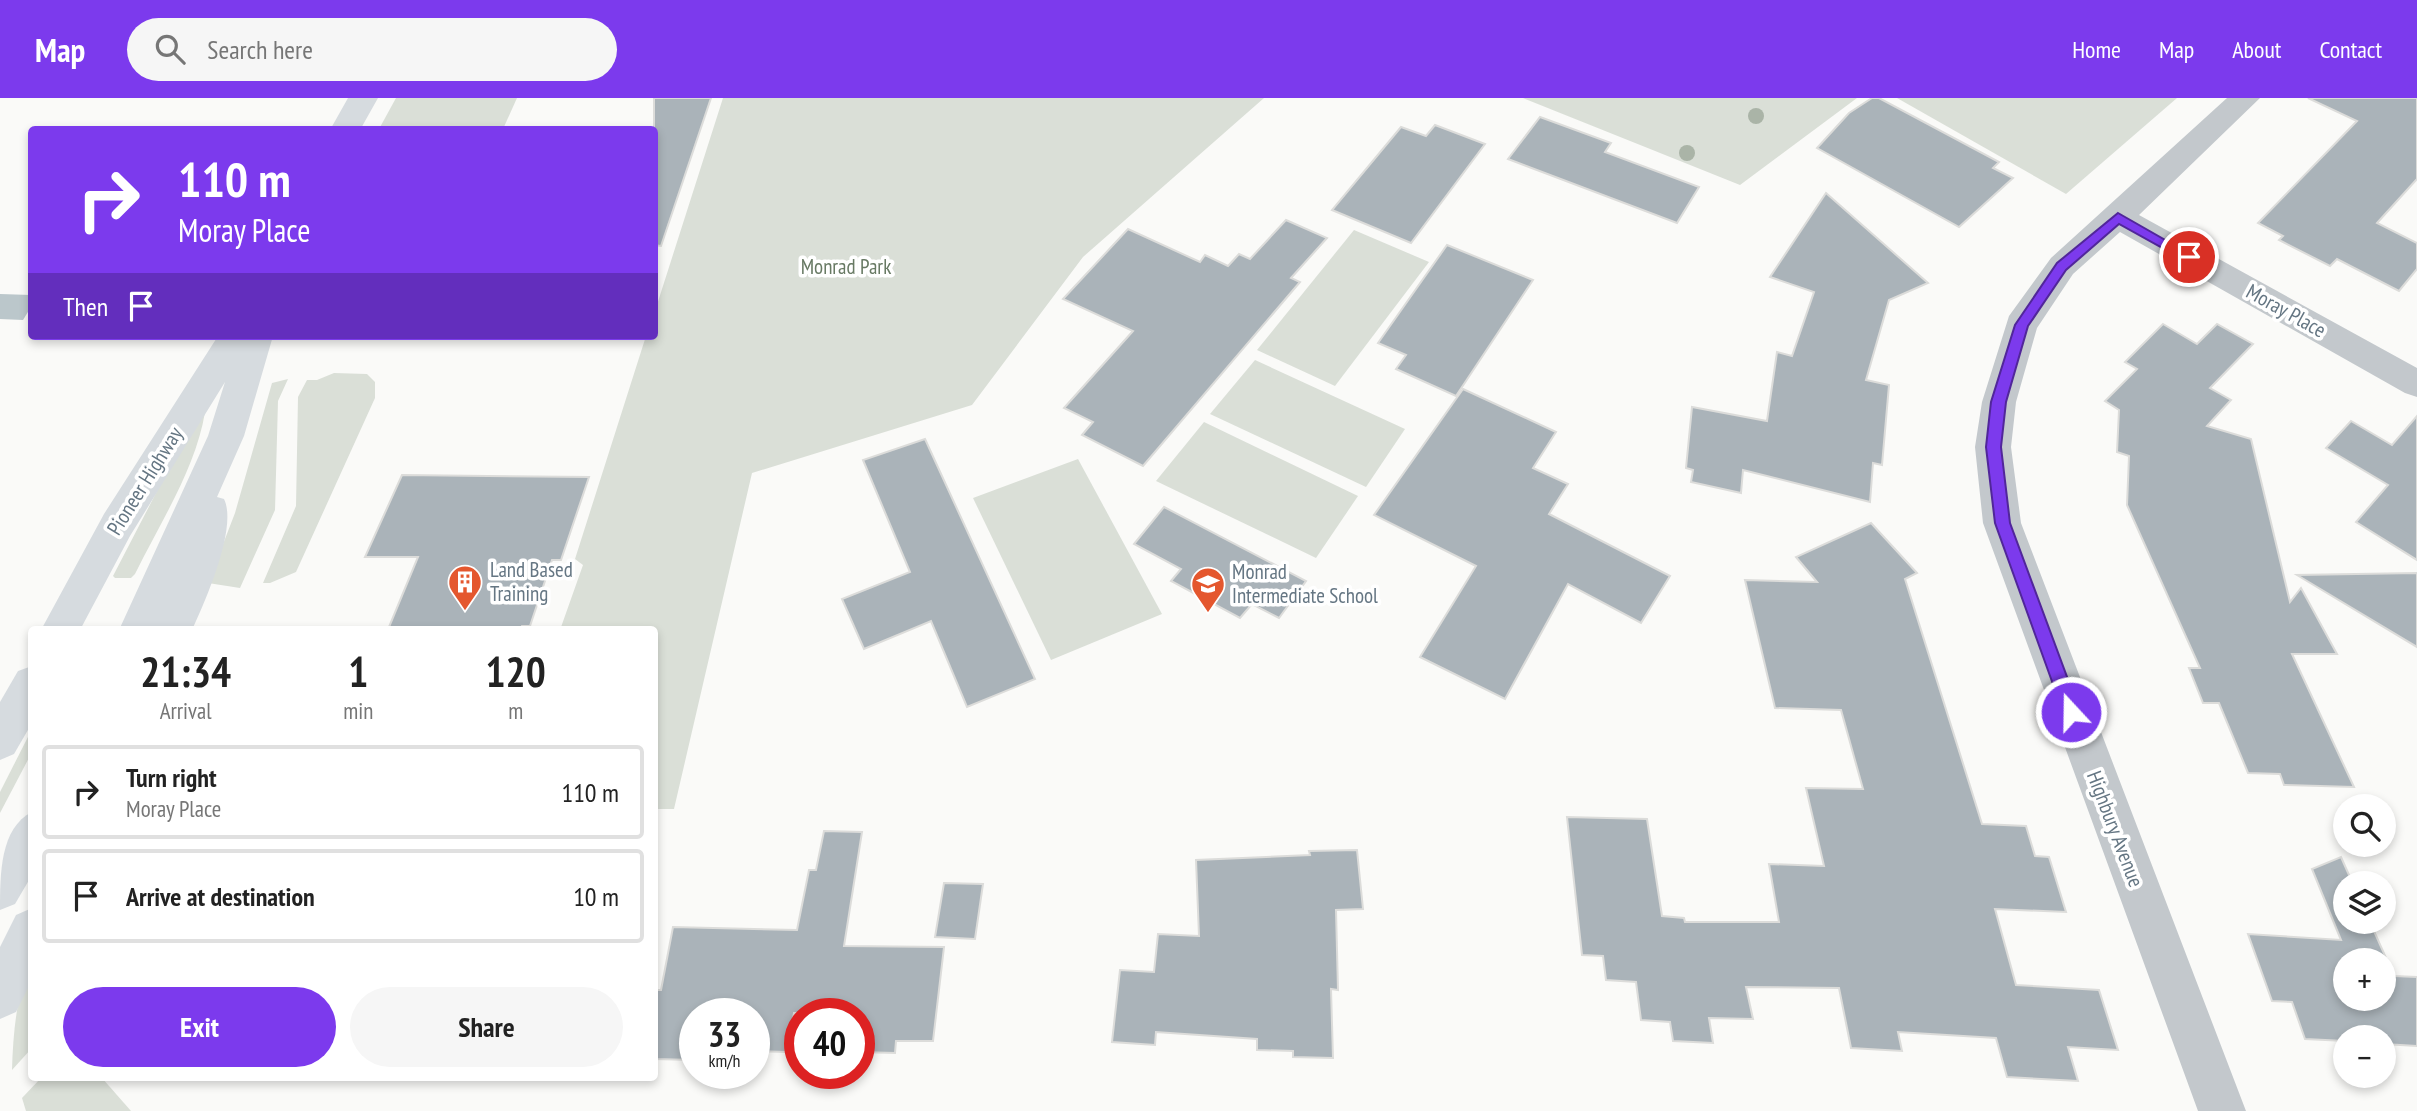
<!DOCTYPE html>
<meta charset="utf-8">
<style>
body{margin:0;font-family:"PT Sans Narrow",sans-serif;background:#f6f6f6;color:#222;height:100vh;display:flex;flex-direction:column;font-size:26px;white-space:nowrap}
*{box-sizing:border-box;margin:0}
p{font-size:23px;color:#767676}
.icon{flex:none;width:38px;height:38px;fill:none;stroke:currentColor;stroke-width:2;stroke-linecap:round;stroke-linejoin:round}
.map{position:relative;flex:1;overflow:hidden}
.side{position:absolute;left:28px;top:528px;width:630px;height:455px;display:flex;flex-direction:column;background:#fff;border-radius:7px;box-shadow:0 4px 10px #0003}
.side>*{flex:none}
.guide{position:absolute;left:28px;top:28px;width:630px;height:214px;border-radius:7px;box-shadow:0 4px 10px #0003;background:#7c3aed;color:#fff;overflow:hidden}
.tools{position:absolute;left:2333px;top:696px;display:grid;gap:14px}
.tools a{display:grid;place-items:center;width:63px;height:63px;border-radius:50%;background:#fff;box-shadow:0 4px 10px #0003;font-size:35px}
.speed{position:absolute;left:679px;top:900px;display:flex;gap:14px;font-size:35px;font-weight:700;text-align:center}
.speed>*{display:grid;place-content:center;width:91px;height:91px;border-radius:50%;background:#fff;box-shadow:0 4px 10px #0003;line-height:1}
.speed small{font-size:18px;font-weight:400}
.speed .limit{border:10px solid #d22;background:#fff;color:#111}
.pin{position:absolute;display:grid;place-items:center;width:60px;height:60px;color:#fff;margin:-30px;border:4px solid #fff;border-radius:50%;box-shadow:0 2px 7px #0007}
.me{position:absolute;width:77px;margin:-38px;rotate:339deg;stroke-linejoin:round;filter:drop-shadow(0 0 5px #0008)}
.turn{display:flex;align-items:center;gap:24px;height:147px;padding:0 35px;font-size:32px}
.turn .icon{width:91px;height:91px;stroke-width:2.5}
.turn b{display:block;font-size:49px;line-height:60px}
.then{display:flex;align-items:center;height:66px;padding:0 35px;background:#0003;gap:14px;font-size:26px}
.eta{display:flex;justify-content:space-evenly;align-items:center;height:119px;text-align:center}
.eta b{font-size:42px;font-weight:600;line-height:49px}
.button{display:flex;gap:14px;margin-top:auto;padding:14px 35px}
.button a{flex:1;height:80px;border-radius:42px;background:#7c3aed;color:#fff;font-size:28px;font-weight:600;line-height:80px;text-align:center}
.button a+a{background:#f6f6f6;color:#222}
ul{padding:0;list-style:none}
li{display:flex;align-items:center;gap:21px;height:94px;margin:0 14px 10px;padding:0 21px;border:4px solid #e0e0e0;border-radius:7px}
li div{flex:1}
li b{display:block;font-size:26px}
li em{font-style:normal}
header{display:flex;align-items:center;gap:42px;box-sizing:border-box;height:98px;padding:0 35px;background:#7c3aed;color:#fff}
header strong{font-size:33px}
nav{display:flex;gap:38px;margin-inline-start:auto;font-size:24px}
.search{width:490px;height:63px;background:#f6f6f6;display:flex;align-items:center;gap:18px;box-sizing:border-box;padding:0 24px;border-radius:38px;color:#767676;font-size:26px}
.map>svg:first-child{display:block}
</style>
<header>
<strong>Map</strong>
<div class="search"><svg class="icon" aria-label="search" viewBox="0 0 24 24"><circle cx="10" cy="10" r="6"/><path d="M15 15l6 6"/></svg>Search here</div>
<nav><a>Home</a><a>Map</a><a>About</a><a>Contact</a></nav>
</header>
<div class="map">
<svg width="2417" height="1013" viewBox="0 0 2417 1013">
<rect width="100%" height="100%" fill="#fafaf8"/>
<g fill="#dadfd7">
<path d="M396,0h121l-14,31h-124z"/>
<path d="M723,0h541l-181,159 -111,148 -220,68 -78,336h-19l-1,-179h-94l23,-65 -8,-6 71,-223h8l1,-25z"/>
<path d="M1523,0h334l-117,87z"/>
<path d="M1897,0h280l-111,96z"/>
<path d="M1354,132l75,32 -94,124 -78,-36z"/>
<path d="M1255,262l150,69 -39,58 -156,-73z"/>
<path d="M334,275l33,1 8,8v16l-79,174 -26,11h-7l33,-77 2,-109 9,-17h10z"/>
<path d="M288,281l-10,22 -3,109 -35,78 -32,-5 27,-70 37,-130z"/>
<path d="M198,314h7c-9,56 -45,111 -70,162l-4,4h-16l-2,-2z"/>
<path d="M1204,324l154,74 -42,62 -160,-77z"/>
<path d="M1078,361l84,155 -111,46 -78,-162z"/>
<path d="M31,633v23l-31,59v-21z"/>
<path d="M31,854v97l-19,21c1,-42 6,-78 19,-118z"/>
<path d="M41,980h61l29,33h-105l-4,-13z"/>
</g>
<path fill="#bbc7cb" d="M0,196l31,1v12l-8,13 -23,-1z"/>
<g fill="#aab3b9" stroke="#dcdcda" stroke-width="2" fill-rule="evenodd">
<path d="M654,0h57l-50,148 -7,-1z"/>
<path d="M1872,0h7l120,64 -6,6 20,10 -54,49 -142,-79 32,-35z"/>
<path d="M2308,0h109v81l-40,44 40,20v26l-18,22 -62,-32 -7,7 -51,-26 4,-4 -25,-13 99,-102z"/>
<path d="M1540,19l71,26 -6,9 94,35 -22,36 -169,-64z"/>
<path d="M1435,27l50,19 -74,99 -79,-33 69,-83 25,9z"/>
<path d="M1826,95l102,90 -39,17 -23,80 23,5 -7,80 -9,-2 -3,39 -127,-32 -2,23 -50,-11 2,-12 -7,-2 6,-61 75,14 10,-69 15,4 22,-64 -44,-15z"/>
<path d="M1286,122l41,18 -36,40 9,4 -157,184 -61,-31 11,-13 -29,-14 69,-77 -70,-32 65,-70 72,33 5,-7 23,11 11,-12 11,5z"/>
<path d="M1447,147l86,35 -77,116 -60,-27 10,-14 -28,-12z"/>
<path d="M2163,226l34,20 20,-20 36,20 -43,44 21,12 -24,26 44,13 39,163 11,-14 36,66h-45l62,133 -70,-2 -4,-11 -32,-1 -29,-70h-16l-14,-35h11l-73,-163 2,-49 -12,-4 2,-42 -14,-9 32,-32 -12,-7z"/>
<path d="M1463,291l93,43 -23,36 35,16 -19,30 121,62 -29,47 -73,-39 -63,115 -85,-42 56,-91 -102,-51z"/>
<path d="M2417,318v144l-61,-38 32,-37 -62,-37 25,-27 41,24z"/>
<path d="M925,341l110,240 -68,28 -36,-86 -67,28 -22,-50 68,-27 -47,-112z"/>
<path d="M402,377l187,2 -28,83h-9l-22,66h-8l-1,4h-128l1,-3h-5l29,-70h-53z"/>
<path d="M1164,409l142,74 -27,37 -27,-14 -12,14 -69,-37 10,-12 -47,-25z"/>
<path d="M1871,425l46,50 -12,6 77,245 44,2 9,30 14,1 17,55 -71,-3 21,76 83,5 19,60 -50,-3 10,34 -71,-4 -11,-39 -98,-6 4,19 -51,-3 -12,-60 -93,-1 7,32 -44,-1 4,25 -40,-2 -3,-19 -29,-2 -5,-38 -30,-2 -3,-24 -21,-1 -15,-138 80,2 15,97 22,2 1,4h94l-10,-58 55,2 -18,-78 57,1 -22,-79 -66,-2 -30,-128 72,2 -21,-25z"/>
<path d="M2417,475v74l-120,-72z"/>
<path d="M824,733l38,1 -18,114 100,1 -11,94h-37l-1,12 -36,-1v-39h-65l-7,39 -33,-1v-38h-59v47l-41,-1v-69h7l12,-63 124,3 12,-60h7z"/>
<path d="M1357,752l6,59 -27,1 2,80 -7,-1 2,69 -40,-1v-6l-36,-1v-11l-101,-7 -1,13 -43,-3 8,-72 34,2 4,-38 41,2 -3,-76 114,-5 -1,-4z"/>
<path d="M2341,759l12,27h-8v38h25l24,54 23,1v69l-33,-2v-6h-39v3l-40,-2 -13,-37 -20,-1 -24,-67 93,6 -29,-71zM2345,863h39v38h-39z"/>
<path d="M944,785l39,1 -8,55 -40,-2z"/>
</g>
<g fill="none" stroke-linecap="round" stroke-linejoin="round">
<path fill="#c3c8cc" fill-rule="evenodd" d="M2227,0h33l-121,117 278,153v29l-12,-4 -285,-161 -47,42 -36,54 -21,74 -5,45 10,76 225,588h-48l-215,-588 -8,-76 7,-45 27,-86 42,-58z"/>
<g fill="#d6dbdf" fill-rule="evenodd">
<path d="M348,0h30l-18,32h-30z"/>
<path d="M218,238h55l-29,100 -27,61 7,2c14,28 -19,103 -32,131h-73l89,-194 17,-54 -95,154 -50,94h-39l63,-116z"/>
<path d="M32,568v57l-18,31 -14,6v-58l18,-31z"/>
<path d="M32,714v63l-17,29 -15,6c0,-36 0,-82 32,-98z"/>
<path d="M32,810v72l-16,32 -16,7v-72l16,-32z"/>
</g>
</g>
<g fill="#aab4a7">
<circle cx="1756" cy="18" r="8"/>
<circle cx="1687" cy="55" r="8"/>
</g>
<path fill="#7c3aed" stroke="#51269a" stroke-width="2" d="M2118,115l77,44 -6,5 -5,-2 -65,-36 -53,46 -38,56 -22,76 -5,45 9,76 70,189 -3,5 -6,3 -6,-3 -2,-5 -68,-189 -9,-76 5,-45 24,-77 42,-62z"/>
<defs>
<g id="building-pin" transform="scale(1.75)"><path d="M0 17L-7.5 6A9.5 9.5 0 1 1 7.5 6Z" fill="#e4572e" stroke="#fff"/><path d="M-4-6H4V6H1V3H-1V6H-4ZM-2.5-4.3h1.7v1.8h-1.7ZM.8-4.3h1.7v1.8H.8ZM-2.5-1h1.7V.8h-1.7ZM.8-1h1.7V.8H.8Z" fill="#fff"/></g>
<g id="school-pin" transform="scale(1.75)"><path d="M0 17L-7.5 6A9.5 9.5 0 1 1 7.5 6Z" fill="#e4572e" stroke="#fff"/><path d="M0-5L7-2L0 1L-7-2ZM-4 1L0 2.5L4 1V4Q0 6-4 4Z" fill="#fff"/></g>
</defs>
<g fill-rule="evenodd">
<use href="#building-pin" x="465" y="484"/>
<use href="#school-pin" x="1208" y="486"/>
</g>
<g text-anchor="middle" stroke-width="7" stroke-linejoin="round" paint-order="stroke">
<g font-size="21" fill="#687a64" stroke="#fff">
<text x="846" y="176">Monrad Park</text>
</g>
<g font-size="21" fill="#657683" stroke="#fff">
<text transform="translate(2286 213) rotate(29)" y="7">Moray Place</text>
<text transform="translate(145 383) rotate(-58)" y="7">Pioneer Highway</text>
<text transform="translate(2115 731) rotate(69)" y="7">Highbury Avenue</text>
</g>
<g font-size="21" fill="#657683" stroke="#fff" text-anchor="start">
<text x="490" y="479">Land Based<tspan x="490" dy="24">Training</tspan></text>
<text x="1232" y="481">Monrad<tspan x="1232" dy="24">Intermediate School</tspan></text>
</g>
</g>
</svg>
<div class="tools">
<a><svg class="icon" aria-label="search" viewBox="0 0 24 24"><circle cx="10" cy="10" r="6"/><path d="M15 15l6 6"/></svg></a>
<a><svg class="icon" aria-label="layers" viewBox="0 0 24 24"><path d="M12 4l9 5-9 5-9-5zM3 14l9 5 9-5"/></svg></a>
<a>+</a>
<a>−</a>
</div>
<div class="speed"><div>33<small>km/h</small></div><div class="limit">40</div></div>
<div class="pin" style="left:2189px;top:159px;background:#d93025"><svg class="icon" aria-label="arrive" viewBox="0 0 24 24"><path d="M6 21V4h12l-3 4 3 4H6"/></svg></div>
<svg class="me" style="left:2071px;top:614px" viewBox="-20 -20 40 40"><circle r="17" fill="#7c3aed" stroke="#fff" stroke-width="3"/><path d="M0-11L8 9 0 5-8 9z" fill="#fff"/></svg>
<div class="guide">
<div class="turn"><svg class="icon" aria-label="right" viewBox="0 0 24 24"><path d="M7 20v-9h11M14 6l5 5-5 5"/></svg><div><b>110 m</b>Moray Place</div></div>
<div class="then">Then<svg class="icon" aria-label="arrive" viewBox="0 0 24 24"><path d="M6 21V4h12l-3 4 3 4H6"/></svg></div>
</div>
<section class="side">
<div class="eta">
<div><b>21:34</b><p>Arrival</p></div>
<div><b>1</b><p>min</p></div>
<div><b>120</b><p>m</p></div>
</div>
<ul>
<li><svg class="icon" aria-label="right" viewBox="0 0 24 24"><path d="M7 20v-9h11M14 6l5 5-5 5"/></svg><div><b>Turn right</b><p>Moray Place</p></div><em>110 m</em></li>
<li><svg class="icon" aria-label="arrive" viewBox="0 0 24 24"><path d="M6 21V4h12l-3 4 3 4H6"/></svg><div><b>Arrive at destination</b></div><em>10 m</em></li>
</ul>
<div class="button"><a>Exit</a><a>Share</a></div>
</section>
</div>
